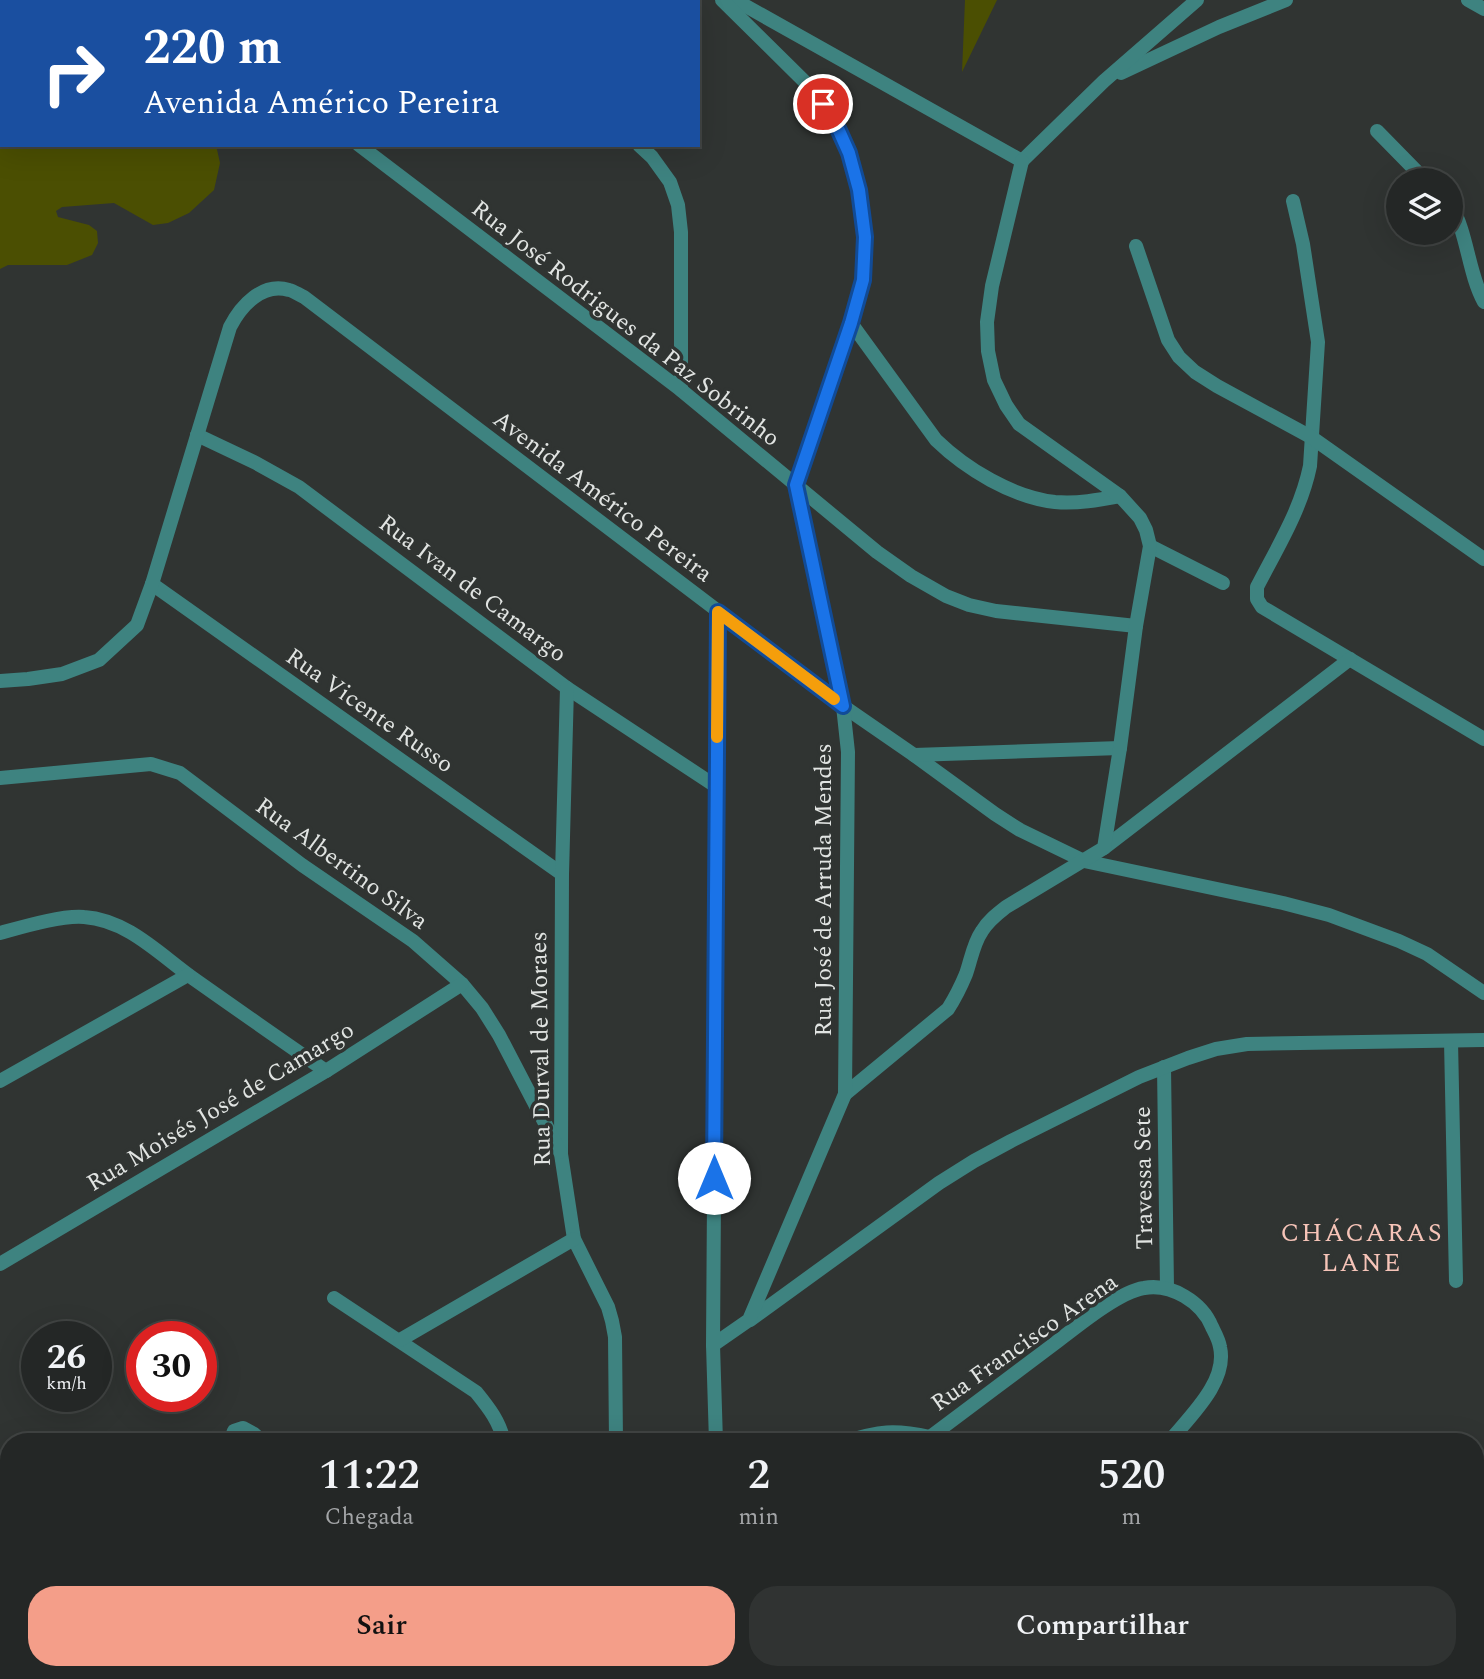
<!DOCTYPE html>
<html lang="pt">
<meta charset="utf-8">
<style>
body{margin:0;font-family:Spectral,serif;background:#303332;color:#f1f3f6;height:100vh;display:flex;flex-direction:column;font-size:26px;white-space:nowrap}
*{box-sizing:border-box;margin:0}
p{font-size:23px;color:#a3a5a7}
.icon{flex:none;width:38px;height:38px;fill:none;stroke:currentColor;stroke-width:2;stroke-linecap:round;stroke-linejoin:round}
.map{position:relative;flex:1;overflow:hidden}
.side{position:absolute;left:0px;top:1433px;width:1484px;height:247px;display:flex;flex-direction:column;background:#242726;border-radius:28px 28px 0 0;box-shadow:0 7px 28px #0002,0 0 0 2px #414443}
.side>*{flex:none}
.hud{position:absolute;left:0px;top:0px;width:700px;height:147px;box-shadow:0 7px 28px #0002,0 0 0 2px #414443;background:#1a4fa0;color:#fff;overflow:hidden}
.buttons{position:absolute;left:1386px;top:168px;display:grid;gap:14px}
.buttons a{display:grid;place-items:center;width:77px;height:77px;border-radius:50%;background:#242726;box-shadow:0 7px 28px #0002,0 0 0 2px #414443;font-size:35px}
.speed{position:absolute;left:21px;top:1321px;display:flex;gap:14px;font-size:35px;font-weight:700;text-align:center}
.speed>*{display:grid;place-content:center;width:91px;height:91px;border-radius:50%;background:#242726;box-shadow:0 7px 28px #0002,0 0 0 2px #414443;line-height:1}
.speed small{font-size:18px;font-weight:400}
.speed .limit{border:10px solid #d22;background:#fff;color:#111}
.pin{position:absolute;display:grid;place-items:center;width:60px;height:60px;color:#fff;margin:-30px;border:4px solid #fff;border-radius:50%;box-shadow:0 2px 7px #0007}
.me{position:absolute;width:77px;margin:-38px;rotate:0deg;stroke-linejoin:round;filter:drop-shadow(0 0 5px #0008)}
.turn{display:flex;align-items:center;gap:24px;height:147px;padding:0 28px;font-size:32px}
.turn .icon{width:91px;height:91px;stroke-width:2.5}
.turn b{display:block;font-size:49px;line-height:60px}
.eta{display:flex;justify-content:space-evenly;align-items:center;height:119px;text-align:center}
.eta b{font-size:42px;font-weight:600;line-height:49px}
.primary-button{display:flex;gap:14px;margin-top:auto;padding:14px 28px}
.primary-button a{flex:1;height:80px;border-radius:28px;background:#f49e89;color:#111;font-size:28px;font-weight:600;line-height:80px;text-align:center}
.primary-button a+a{background:#303332;color:#f1f3f6}
.map>svg:first-child{display:block}
</style>
<div class="map">
<svg width="1484" height="1679" viewBox="0 0 1484 1679">
<rect width="100%" height="100%" fill="#303432"/>
<g fill="#4b4f02">
<path d="M0,0h218l-2,2h-214v143h214l4,18 -6,27 -25,23 -21,10 -15,2 -39,-22 -52,4 -6,4 2,6 31,8 8,6 1,12 -6,12 -25,10h-59l-8,4z"/>
<path d="M965,0h32l-35,72z"/>
<path d="M1273,1671h59l8,8h-78z"/>
</g>
<g fill="none" stroke-linecap="round" stroke-linejoin="round">
<g stroke="#3e8380" stroke-width="14">
<path d="M434,0l1,2"/>
<path d="M735,0l287,161"/>
<path d="M1468,0l16,9"/>
<path d="M1121,73l98,-46 67,-27"/>
<path d="M1377,131l48,49"/>
<path d="M359,145l322,245 196,162 34,24 35,20 23,9 27,6 140,15"/>
<path d="M639,145l13,12 18,25 8,23 3,27v158"/>
<path d="M1022,161l82,-80 93,-81"/>
<path d="M1293,201l10,43 15,98 -8,124c-9,44 -33,82 -53,121v12l5,8 222,132"/>
<path d="M1451,205c17,30 17,67 33,97"/>
<path d="M1136,246l32,94 11,17 16,15 22,14 94,51 173,122"/>
<path d="M851,323l85,117c30,29 76,57 119,62 22,2 44,-2 65,-6"/>
<path d="M197,435l59,28 43,24 268,201 150,99"/>
<path d="M1150,546l73,37"/>
<path d="M152,584l410,290"/>
<path d="M0,681l28,-2 34,-5 37,-14 38,-35 15,-41 78,-257c11,-21 32,-45 59,-37 5,1 10,5 15,7l539,409 71,49 81,59 25,16 64,31 199,42 46,12 70,26 28,13 57,39"/>
<path d="M567,688l-5,186 -1,280 13,85 34,68 4,14 3,16 1,105"/>
<path d="M914,755l206,-7"/>
<path d="M0,778l151,-14 29,9 122,92 111,76 49,43 20,24 17,27 61,117"/>
<path d="M1104,848l246,-189"/>
<path d="M0,933c22,-6 62,-18 84,-16 44,3 76,38 110,62 44,31 88,62 132,92"/>
<path d="M1451,1041l5,240"/>
<path d="M1164,1067l3,221"/>
<path d="M0,1081l188,-106"/>
<path d="M845,1094l103,-85c7,-11 13,-23 18,-35 5,-14 7,-30 16,-43 6,-10 15,-17 24,-24l98,-59 16,-100 16,-122 14,-80 -4,-16 -6,-12 -20,-22 -101,-72 -13,-19 -12,-25 -6,-29 -1,-29 5,-36 30,-125"/>
<path d="M0,1264l326,-193 136,-87"/>
<path d="M334,1298l142,94c13,16 24,30 28,50"/>
<path d="M750,1320l189,-137 35,-22 37,-20 128,-64 49,-19 28,-9 31,-5 237,-4"/>
<path d="M400,1340l174,-101"/>
<path d="M713,1345l36,-25 96,-226 3,-342 -5,-46 -47,-221 55,-162 12,-43 2,-43 -6,-47 -10,-37 -13,-29 -13,-20 -19,-23 -82,-81"/>
<path d="M230,1442l4,-11 9,-3 11,6 9,8"/>
<path d="M716,1442l-3,-97 5,-733"/>
<path d="M844,1442c35,-11 50,-13 86,-5"/>
<path d="M926,1442l4,-5c41,-31 83,-62 124,-93 21,-16 64,-52 90,-56 27,-5 58,14 68,39 3,6 7,13 8,20 8,35 -31,70 -51,95"/>
<path d="M1475,1506l9,-2"/>
<path d="M0,1562l9,39"/>
<path d="M18,1671v8"/>
<path d="M241,1671v8"/>
<path d="M353,1671l1,8"/>
<path d="M517,1671l3,8"/>
<path d="M111,1679l12,-8"/>
<path d="M700,1679v-8"/>
<path d="M770,1679l5,-8"/>
<path d="M996,1679l5,-8"/>
</g>
</g>
<g fill="none" stroke-linecap="round" stroke-linejoin="round">
<g stroke="#114b97" stroke-width="18">
<path id="route" d="M714,1178l4,-566 125,94 -47,-221 55,-162 12,-43 2,-43 -6,-47 -10,-37 -13,-29 -13,-20"/>
</g>
<use href="#route" stroke="#1a73e8" stroke-width="12"/>
<path stroke="#f59e0b" stroke-width="12" d="M717,737l1,-125 116,87"/>
</g>
<g text-anchor="middle" stroke-width="7" stroke-linejoin="round" paint-order="stroke">
<g font-size="24" fill="#e1e4e2" stroke="#303432">
<text transform="translate(626 323) rotate(38)" y="8">Rua José Rodrigues da Paz Sobrinho</text>
<text transform="translate(603 496) rotate(37)" y="8">Avenida Américo Pereira</text>
<text transform="translate(473 588) rotate(37)" y="8">Rua Ivan de Camargo</text>
<text transform="translate(370 710) rotate(35)" y="8">Rua Vicente Russo</text>
<text transform="translate(342 863) rotate(36)" y="8">Rua Albertino Silva</text>
<text transform="translate(823 890) rotate(-90)" y="8">Rua José de Arruda Mendes</text>
<text transform="translate(540 1049) rotate(-91)" y="8">Rua Durval de Moraes</text>
<text transform="translate(220 1106) rotate(-31)" y="8">Rua Moisés José de Camargo</text>
<text transform="translate(1143 1178) rotate(-91)" y="8">Travessa Sete</text>
<text transform="translate(1024 1342) rotate(-35)" y="8">Rua Francisco Arena</text>
</g>
<g font-size="26" letter-spacing="2" fill="#f6c4b8" stroke="#303432">
<text x="1362" y="1241">CHÁCARAS<tspan x="1362" dy="30">LANE</tspan></text>
</g>
</g>
</svg>
<div class="buttons">
<a><svg class="icon" aria-label="layers" viewBox="0 0 24 24"><path d="M12 4l9 5-9 5-9-5zM3 14l9 5 9-5"/></svg></a>
</div>
<div class="speed"><div>26<small>km/h</small></div><div class="limit">30</div></div>
<div class="pin" style="left:823px;top:104px;background:#d93025"><svg class="icon" aria-label="arrive" viewBox="0 0 24 24"><path d="M6 21V4h12l-3 4 3 4H6"/></svg></div>
<svg class="me" style="left:714px;top:1178px" viewBox="-20 -20 40 40"><circle r="19" fill="#fff"/><path d="M0-13L10 11 0 6-10 11z" fill="#1a73e8"/></svg>
<div class="hud">
<div class="turn"><svg class="icon" aria-label="right" viewBox="0 0 24 24"><path d="M7 20v-9h11M14 6l5 5-5 5"/></svg><div><b>220 m</b>Avenida Américo Pereira</div></div>
</div>
<section class="side">
<div class="eta">
<div><b>11:22</b><p>Chegada</p></div>
<div><b>2</b><p>min</p></div>
<div><b>520</b><p>m</p></div>
</div>
<div class="primary-button"><a>Sair</a><a>Compartilhar</a></div>
</section>
</div>
